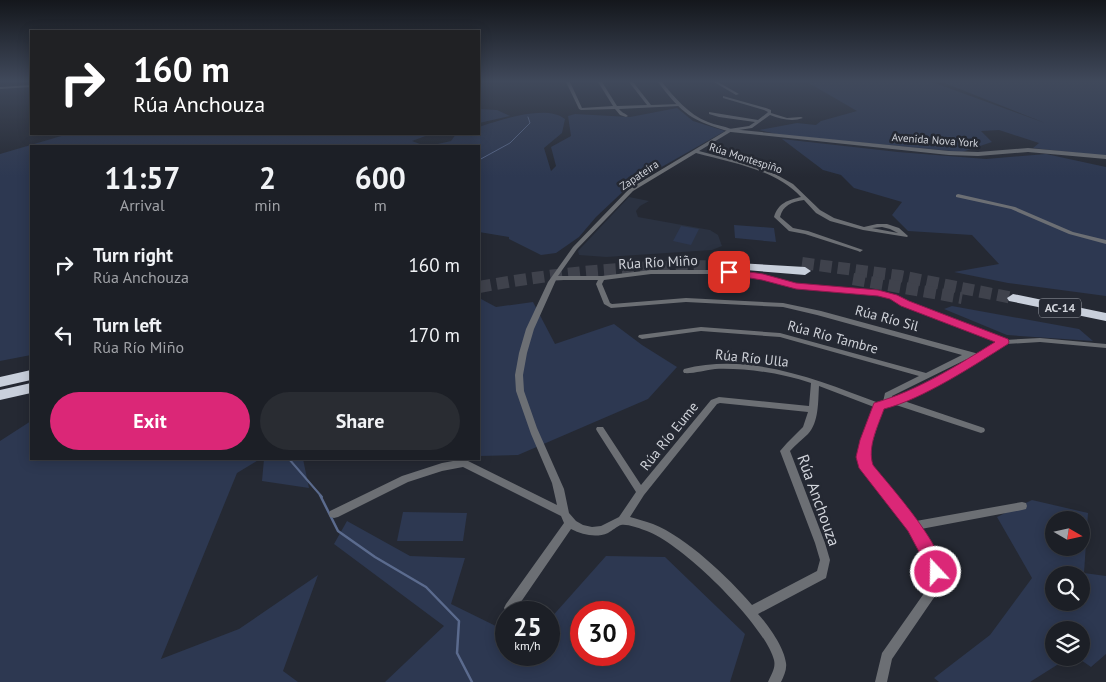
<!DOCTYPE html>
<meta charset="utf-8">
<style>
body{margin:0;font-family:"PT Sans",sans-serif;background:#292c32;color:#f1f3f6;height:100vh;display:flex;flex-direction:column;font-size:19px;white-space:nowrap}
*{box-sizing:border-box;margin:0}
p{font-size:16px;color:#a0a2a7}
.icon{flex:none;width:28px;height:28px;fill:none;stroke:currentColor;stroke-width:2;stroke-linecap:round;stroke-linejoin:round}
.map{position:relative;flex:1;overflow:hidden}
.sheet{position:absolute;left:30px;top:145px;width:450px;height:315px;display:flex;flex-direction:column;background:#1c1f26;border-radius:0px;box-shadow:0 2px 12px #0003,0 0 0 1px #3a3d43}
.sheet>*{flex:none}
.hud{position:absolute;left:30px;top:30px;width:450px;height:105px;border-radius:0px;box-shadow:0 2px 12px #0003,0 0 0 1px #3a3d43;background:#202124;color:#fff;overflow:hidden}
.needle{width:32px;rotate:99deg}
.controls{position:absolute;left:1045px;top:511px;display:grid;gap:10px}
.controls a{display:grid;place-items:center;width:45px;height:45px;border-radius:50%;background:#1c1f26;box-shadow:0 2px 12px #0003,0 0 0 1px #3a3d43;font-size:25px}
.speed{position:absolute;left:495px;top:601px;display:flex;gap:10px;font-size:25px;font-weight:700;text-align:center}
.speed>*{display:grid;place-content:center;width:65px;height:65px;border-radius:50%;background:#1c1f26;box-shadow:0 2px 12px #0003,0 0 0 1px #3a3d43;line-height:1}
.speed small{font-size:12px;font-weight:400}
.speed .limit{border:8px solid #d22;background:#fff;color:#111}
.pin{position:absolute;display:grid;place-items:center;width:42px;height:42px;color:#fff;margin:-21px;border-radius:10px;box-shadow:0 2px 8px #0006}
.me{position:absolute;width:55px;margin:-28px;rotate:339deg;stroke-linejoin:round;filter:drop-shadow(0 0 4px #0008)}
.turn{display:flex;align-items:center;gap:18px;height:105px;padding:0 20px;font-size:22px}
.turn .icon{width:65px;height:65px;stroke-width:2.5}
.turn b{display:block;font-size:35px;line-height:42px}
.eta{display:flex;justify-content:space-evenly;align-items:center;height:85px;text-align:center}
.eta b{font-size:30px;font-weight:600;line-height:35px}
.action{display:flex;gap:10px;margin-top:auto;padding:10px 20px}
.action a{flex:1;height:58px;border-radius:30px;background:#db2777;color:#fff;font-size:20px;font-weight:600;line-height:58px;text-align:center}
.action a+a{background:#292c32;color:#f1f3f6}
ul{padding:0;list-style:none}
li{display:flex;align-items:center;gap:15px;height:70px;padding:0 20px}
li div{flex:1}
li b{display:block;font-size:19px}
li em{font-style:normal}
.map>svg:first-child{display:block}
</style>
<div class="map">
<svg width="1106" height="682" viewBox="0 0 1106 682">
<rect width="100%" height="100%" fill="#252933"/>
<path fill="#2b3241" d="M629,197l20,4 -9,5 -4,5 2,6 72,13 8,5 4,11 -10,4 -106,7 -27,-2 -1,-4z"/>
<g fill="#2d3851" fill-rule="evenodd">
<path d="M807,82h125l113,41 -103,-41h164v74l-73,-8 6,-5 -40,-13 -18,1 11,11 -30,10 -181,-17 -22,-5 38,-7 19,2 5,-4 36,-10z"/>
<path d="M677,108l16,13 32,10 -95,54 -34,32 -17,20 -23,16 -15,2 -32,-16v-2l-30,-5v-86h-50l22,-5 5,-7h23v-7c21,-7 67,-23 86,-8l-3,14 -18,15 7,23 5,-5 -5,-19 20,-11 -3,-20 7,-2 55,3z"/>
<path d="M479,109l18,1 13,6 -31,7z"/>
<path d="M68,134h363l-19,7 13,5h-394v209l-31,6v-207z"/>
<path d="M782,139l116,13 88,7 60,-5 60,13v129l-98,-13 -54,-11 45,-8 -27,-29 -64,-4 -16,-16 10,-13 -48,-14 -13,-13 -18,-5z"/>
<path d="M734,225l40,3 2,14 -41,-4z"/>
<path d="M681,226l18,3 -8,16 -18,-4z"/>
<path d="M481,299l15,8 37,-5 22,42 59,-20 28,21 35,22 -29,32 -130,56 -39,1v-156z"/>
<path d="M952,306l127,23 14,12 -86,-6 -63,-26z"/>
<path d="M31,421v38h229l-23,14 -76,186 78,-30 79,-54 -35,96 15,11h-298v-241z"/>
<path d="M264,459h39l6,29 -47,-7z"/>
<path d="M1032,500l56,13 -4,60 22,3v78l-15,13 -13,-9h3v-28h-27v28h14l-38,24h-91l-5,-4 56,-43 42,-57 -35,-61zM1054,520h27v28h-27zM1054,575h27v27h-27z"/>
<path d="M403,512l64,1 -4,28h-66z"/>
<path d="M347,521l63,35 55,2 -14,46 55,27v24h43v-35l57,-64 59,1 80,77 -15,48h-345l59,-56 -110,-82zM581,612h43v43h-43z"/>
</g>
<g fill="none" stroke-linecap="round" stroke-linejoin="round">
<path stroke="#5b6b8e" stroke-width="1" d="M479,160l31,-17 20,-20 -2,-6"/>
<path stroke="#5b6b8e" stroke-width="2" d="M289,459l33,38"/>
<path stroke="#5b6b8e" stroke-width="2.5" d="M320,495l18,36 37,26 51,30 33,34 -2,32 15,29"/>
<g stroke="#3f424c" stroke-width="12" stroke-dasharray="12 6" stroke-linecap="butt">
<path d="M802,263l98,13 113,22"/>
<path d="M853,279l109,19"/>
<path d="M479,287c86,-16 171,-23 258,-20"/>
</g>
<g fill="#6c6f74" fill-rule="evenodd">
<path d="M566,82h4l12,26 31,-2 -15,-24h4l15,24 30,-1 -18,-23h4l18,23 28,-1 2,1 -2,1 -60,3c3,4 6,4 9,7l-2,1 -6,-2 -5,-6 -34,1 -2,-1z"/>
<path d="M714,82h4l21,12 -3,1z"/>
<path d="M31,85v2l-31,2v-2z"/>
<path d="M723,96l43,12 5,2v3l16,5 14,-1 2,1c-11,4 -22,1 -33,-3l-18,13 -20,3 -33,20 56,15 22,9 16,9 27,26 14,8 30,9 13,-3h10l12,4 9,8 -1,1 -44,-7 -33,-9 -14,-8 -12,-13c-12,2 -21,5 -24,17l13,11 15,3 55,19 -3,2 -2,-1 -53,-17 -16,-3 -15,-14c4,-14 14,-17 27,-20 -26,-28 -69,-34 -105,-44l-63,38 -56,58 -19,27h44l49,-6h78l34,5 33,9 82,7 17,5 12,7 98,37 35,-2 66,6v4l-66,-6 -34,2 -30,19 -72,38 80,27 1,2 -1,2 -3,1 -85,-28 -13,3 -15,49 2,9 23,25 23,30 106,-19 4,1 1,3 -1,3 -4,1 -101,19c11,17 17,35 23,54l-52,76 -5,23h-12l7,-29 50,-71 -4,-16 -12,-28 -19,-28 -36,-42 -3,-11 16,-50 -55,-21c-1,16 0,36 -11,48 -6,6 -13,11 -18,17l35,92 5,17 -4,18 -68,36c10,11 26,33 28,49 1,6 -2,13 -5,19h-13c3,-7 8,-14 6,-22 -9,-35 -95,-120 -130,-130 -6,-2 -16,-6 -23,-5 -4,1 -9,6 -13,8 -12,5 -25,2 -37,-4l-57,83h-8l-2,-4 2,-4 58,-81 -3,-7 -98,-49 -21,4 -34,11 -70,35 -4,1 -4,-1 -1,-3 1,-3 72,-35 40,-13 22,-4 93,46 -5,-22 -21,-49 -15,-43 -1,-16 4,-22 7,-24 22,-47 25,-35 56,-58 100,-60 20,-3 6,-4 -36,-5 -10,-3v-2l49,8 9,-7 1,-1 -4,-2 -41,-12zM882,227l8,2 8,4 -26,-5zM651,274h78l34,5 33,9 82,7 13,3 12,7 95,37 -19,12 -158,-43 -38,-8 -97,-5 -74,6 -2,-1 -8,-19 2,-4zM556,280h42l-2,4 8,20 7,4 75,-6 97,5 34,8 145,40 -36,18 -146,-40 -79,-6 -62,8 -1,2 4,2 59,-8 79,6 139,39 -34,17 -2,9 -4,1c-61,-23 -128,-51 -195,-34l-1,2 1,2c8,1 22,-3 31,-4 32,-1 66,4 96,14l-2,23 -90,-9 -8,3 -70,85 -38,-58h-6l-1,2 1,2 39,61 -17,25 -18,9 -9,1 -9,-2 -7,-4 -7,-8 -5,-24 -27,-61 -13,-37 -1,-16 4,-22 7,-24zM967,359h3l-78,41v-4zM720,403l88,9 -5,15 -16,16 -7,8 35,92 5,17 -3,11 -65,34c-24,-28 -66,-68 -99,-81 -8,-3 -16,-5 -23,-7l14,-22 73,-91z"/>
<path d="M958,194l57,13 58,25 33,8v4l-37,-10 -58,-25 -55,-12v-2z"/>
</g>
<path fill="#6c6f74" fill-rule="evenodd" d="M658,82h4c13,16 26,32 46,40 7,3 16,4 23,7l218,22 29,1 50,-4 78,7v4l-78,-7 -50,4 -29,-1 -218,-23c-39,-11 -49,-18 -73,-50z"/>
<g fill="#c9d0dc" fill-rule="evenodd">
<path d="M737,263l68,4 6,4 -6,4 -72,-6 -2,-2 2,-2z"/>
<path d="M1013,294l93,19v8l-97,-20 -2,-3z"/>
<path d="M31,370v10l-31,7v-10z"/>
<path d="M31,383v10l-31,7v-10z"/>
</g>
</g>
<linearGradient id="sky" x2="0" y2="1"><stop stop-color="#14171c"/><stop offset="0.46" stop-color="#40495b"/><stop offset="1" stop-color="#40495b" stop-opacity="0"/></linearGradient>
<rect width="1106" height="177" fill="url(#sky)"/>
<path fill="#db2777" stroke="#8e194d" d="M729,269l34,5 33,9 82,7 19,5 12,6 99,38 1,3 -1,2c-35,22 -85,55 -124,65 -6,17 -17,38 -11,56 15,19 79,89 69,113l-6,2 -6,-2 -5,-15 -17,-32 -49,-63 -3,-11 4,-17 14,-37c43,-12 84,-38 121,-61l-94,-36 -11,-7 -12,-3 -82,-7 -34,-9 -37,-6v-4z"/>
<g text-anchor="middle" stroke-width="5" stroke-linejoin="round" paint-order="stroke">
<g font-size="11" fill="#d0d3da" stroke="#252933">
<text transform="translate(935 140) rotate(4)" y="4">Avenida Nova York</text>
<text transform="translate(746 158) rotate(18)" y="4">Rúa Montespiño</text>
<text transform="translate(639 175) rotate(-34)" y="4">Zapateira</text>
</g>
<rect fill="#252933" stroke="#9da0a8" stroke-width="1" x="1039" y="298.5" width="42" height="19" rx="4"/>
<g font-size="12" font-weight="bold" fill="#d0d3da">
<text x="1060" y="312">AC-14</text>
</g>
<g font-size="14" fill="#d0d3da" stroke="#252933">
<text transform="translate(658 262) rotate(-3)" y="5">Rúa Río Miño</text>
<text transform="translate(887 318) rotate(15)" y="5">Rúa Río Sil</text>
<text transform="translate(833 337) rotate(15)" y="5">Rúa Río Tambre</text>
<text transform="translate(752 358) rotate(6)" y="5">Rúa Río Ulla</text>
<text transform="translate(669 436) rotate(-51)" y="5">Rúa Río Eume</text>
</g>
<g font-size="16" fill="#d0d3da" stroke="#252933">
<text transform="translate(819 500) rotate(70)" y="6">Rúa Anchouza</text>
</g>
</g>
</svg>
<div class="controls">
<a><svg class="needle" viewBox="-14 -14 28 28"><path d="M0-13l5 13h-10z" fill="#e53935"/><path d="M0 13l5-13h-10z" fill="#a0a2a7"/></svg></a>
<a><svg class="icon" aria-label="search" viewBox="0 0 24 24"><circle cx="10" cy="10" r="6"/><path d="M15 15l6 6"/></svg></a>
<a><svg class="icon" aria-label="layers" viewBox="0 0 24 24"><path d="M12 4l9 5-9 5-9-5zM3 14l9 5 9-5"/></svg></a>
</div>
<div class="speed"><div>25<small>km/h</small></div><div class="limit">30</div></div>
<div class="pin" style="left:729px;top:272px;background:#d93025"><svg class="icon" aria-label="arrive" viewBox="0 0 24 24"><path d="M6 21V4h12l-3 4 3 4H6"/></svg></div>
<svg class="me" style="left:936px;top:572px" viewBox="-20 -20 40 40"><circle r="17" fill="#db2777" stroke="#fff" stroke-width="3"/><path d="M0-11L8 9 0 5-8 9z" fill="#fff"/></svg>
<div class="hud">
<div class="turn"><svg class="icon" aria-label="right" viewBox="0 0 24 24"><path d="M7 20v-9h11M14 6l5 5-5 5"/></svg><div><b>160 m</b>Rúa Anchouza</div></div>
</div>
<section class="sheet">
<div class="eta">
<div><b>11:57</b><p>Arrival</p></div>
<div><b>2</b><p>min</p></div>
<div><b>600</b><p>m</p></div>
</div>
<ul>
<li><svg class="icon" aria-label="right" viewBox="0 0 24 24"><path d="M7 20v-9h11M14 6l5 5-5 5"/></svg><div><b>Turn right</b><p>Rúa Anchouza</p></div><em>160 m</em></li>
<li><svg class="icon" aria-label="left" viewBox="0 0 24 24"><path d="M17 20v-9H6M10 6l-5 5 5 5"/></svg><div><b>Turn left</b><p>Rúa Río Miño</p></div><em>170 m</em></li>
</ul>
<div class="action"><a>Exit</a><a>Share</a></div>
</section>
</div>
